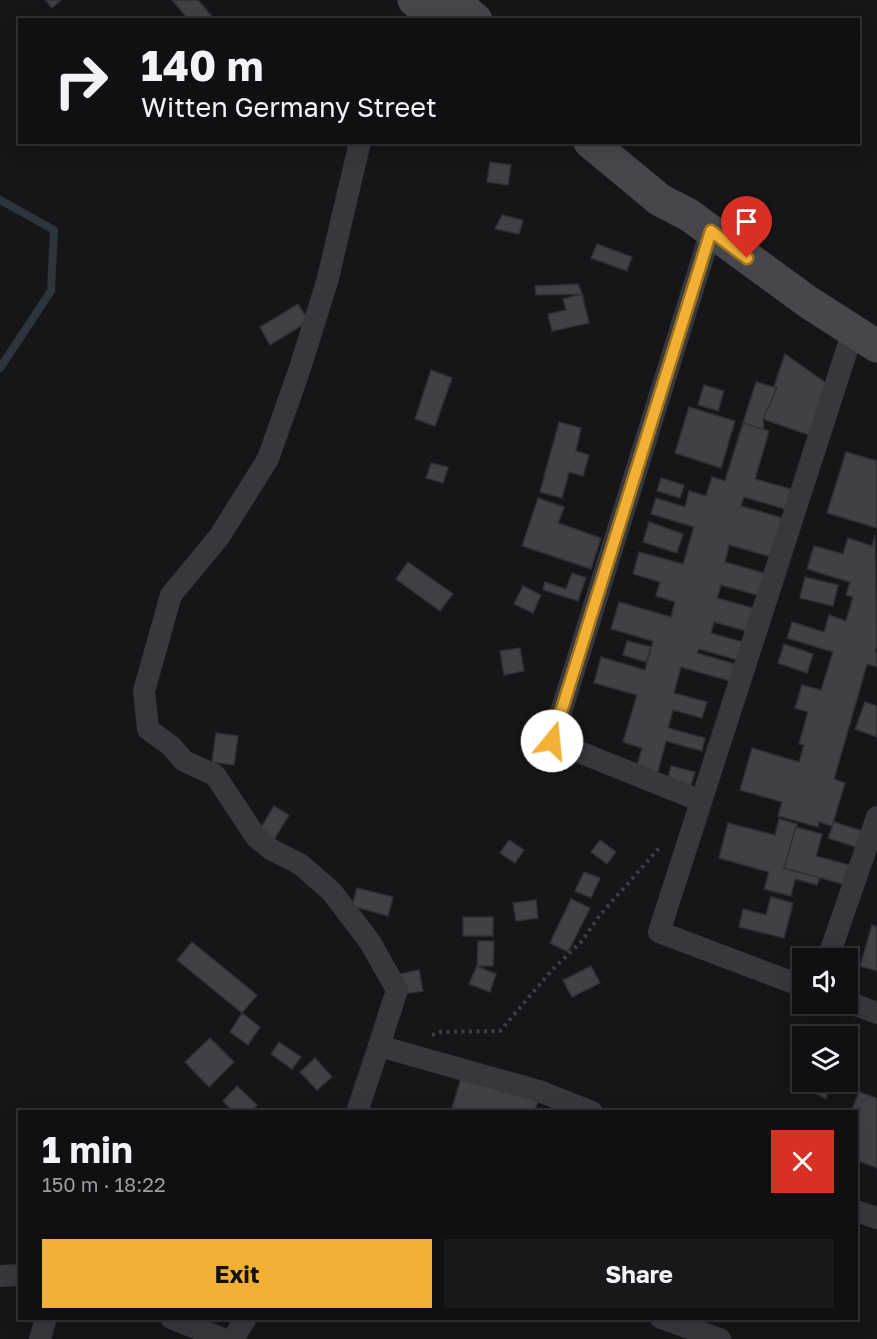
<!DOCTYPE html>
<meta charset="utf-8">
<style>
body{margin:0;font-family:"Golos Text",sans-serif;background:#19191b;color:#f1f3f6;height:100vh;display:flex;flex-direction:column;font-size:22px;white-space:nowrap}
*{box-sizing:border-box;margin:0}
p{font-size:20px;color:#9c9d9f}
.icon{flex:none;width:33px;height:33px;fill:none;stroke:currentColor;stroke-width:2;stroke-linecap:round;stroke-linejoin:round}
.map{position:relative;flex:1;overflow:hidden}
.details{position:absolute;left:18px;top:1110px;width:840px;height:210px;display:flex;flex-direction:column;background:#101012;border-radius:0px;box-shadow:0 6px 24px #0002,0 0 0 2px #303032}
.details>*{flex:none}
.top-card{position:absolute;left:18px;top:18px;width:842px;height:126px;border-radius:0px;box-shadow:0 6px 24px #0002,0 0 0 2px #303032;background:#101012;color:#f1f3f6;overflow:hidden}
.fabs{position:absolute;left:792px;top:948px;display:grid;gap:12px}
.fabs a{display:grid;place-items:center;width:66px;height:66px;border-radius:0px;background:#101012;box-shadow:0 6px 24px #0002,0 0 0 2px #303032;font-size:30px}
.pin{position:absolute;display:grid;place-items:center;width:51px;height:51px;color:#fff;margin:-62px -26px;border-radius:50% 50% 50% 0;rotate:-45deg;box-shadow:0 0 6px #0007}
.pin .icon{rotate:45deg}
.me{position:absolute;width:66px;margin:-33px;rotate:17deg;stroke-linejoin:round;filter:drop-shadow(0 0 4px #0008)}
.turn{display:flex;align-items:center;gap:21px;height:126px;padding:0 24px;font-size:27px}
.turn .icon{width:78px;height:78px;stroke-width:2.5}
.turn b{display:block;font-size:42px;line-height:51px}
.round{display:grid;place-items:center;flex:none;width:63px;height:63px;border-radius:0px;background:#19191b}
.overview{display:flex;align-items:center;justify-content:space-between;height:102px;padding:0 24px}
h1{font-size:36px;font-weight:700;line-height:45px}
.button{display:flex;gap:12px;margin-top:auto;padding:12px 24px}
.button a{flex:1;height:69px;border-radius:0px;background:#f2b134;color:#111;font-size:24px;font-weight:700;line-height:69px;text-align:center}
.button a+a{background:#19191b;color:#f1f3f6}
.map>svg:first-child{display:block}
</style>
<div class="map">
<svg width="877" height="1339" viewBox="0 0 877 1339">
<rect width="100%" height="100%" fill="#161618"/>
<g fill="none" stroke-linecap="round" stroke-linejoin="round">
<path stroke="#2c353c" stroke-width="8" d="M0,200l54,30 -3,61 -51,77"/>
</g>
<g fill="#404145" stroke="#303034" stroke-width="1.5">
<path d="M45,0h16l-9,8z"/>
<path d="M172,0h26l17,20h-26z"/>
<path d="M490,162l21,3 -3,20 -21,-3z"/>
<path d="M502,215l21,5 -4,14 -24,-5z"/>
<path d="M597,244l35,13 -5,14 -36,-13z"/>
<path d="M578,284l4,10 -46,1 -1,-9z"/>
<path d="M582,294l7,29 -37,8 -4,-17 18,-4 -3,-11z"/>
<path d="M298,304l11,17 -39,24 -10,-18z"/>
<path d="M785,354l44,31 -17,51 -49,-17z"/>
<path d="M431,370l21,8 -17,48 -20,-7z"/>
<path d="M756,382l21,6 -14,31 1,11 -21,-7z"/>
<path d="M704,385l20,6 -6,20 -20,-6z"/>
<path d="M689,407l46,14 -14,47 -46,-15z"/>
<path d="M559,422l22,6 -5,23 13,4 -6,21 -14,-4 -7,26 -22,-6z"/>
<path d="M743,423l26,8 -14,48 39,11 -6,20 -44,-13 -3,9 45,13 -11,39 -46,-13 -4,17 42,12 -6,22 -40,-11 -4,13 40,11 -7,23 -36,-10 -3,11 35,10 -5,18 -42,-12 -2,4 38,11 -5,17 -49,-14 -7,26 33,9 -5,16 -29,-8 -5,18 37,10 -3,13 -36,-10 -9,34 -21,-6 6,-21 -19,-6 14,-47 -43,-12 7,-26 44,13 8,-29 -42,-12 8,-27 52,15 4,-15 -19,-6 4,-14 -27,-8 6,-22 44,12 11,-37 -43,-13 5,-16 29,9 4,-16 17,5 6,-19 13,4z"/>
<path d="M846,452l31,9v67l-50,-15z"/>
<path d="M431,463l17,4 -5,16 -17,-5z"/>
<path d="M661,478l23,7 -4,13 -23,-7z"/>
<path d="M538,498l26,9 -6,16 43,15 -10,31 -69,-23z"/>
<path d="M649,522l34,12 -6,19 -34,-11z"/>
<path d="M875,535l2,111 -2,6 2,1v14l-10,-3 -33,115 11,4 -13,43 -13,-4 -1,5 -40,-11 4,-14 -42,-12 12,-42 47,14 5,-17 -5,-1 9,-32 -13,-4 7,-23 19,5 12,-38 -46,-14 5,-16 32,10 5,-17 17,6 7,-24 -7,-2 4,-13 -43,-13 7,-23 29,8 5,-16 24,8z"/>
<path d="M408,562l45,32 -13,17 -44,-32z"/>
<path d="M572,573l14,5 -8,23 -35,-11 2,-8 21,7z"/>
<path d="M805,577l33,8 -5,21 -33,-8z"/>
<path d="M523,586l18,9 -8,18 -19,-9z"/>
<path d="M627,641l24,6 -5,15 -23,-7z"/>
<path d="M784,644l29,10 -6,19 -29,-10z"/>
<path d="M520,648l4,23 -20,4 -4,-24z"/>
<path d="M865,702l12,4v31l-22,-8z"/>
<path d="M216,733l22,3 -4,29 -22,-3z"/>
<path d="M671,766l24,6 -5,16 -23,-6z"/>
<path d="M274,806l15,9 -17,28 -15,-9z"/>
<path d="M779,819l18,5 -13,44 36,9 -3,8 -22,-6 -4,17 -27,-7 5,-17 -50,-14 9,-35 47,12z"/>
<path d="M834,822l31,10 -6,16 -31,-10z"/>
<path d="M796,827l26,7 -6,22 33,9 -6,19 -59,-16z"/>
<path d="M509,840l15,10 -9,13 -15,-10z"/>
<path d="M600,840l16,12 -9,12 -16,-12z"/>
<path d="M584,872l16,6 -9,20 -16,-7z"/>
<path d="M357,888l36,9 -5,19 -36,-10z"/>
<path d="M771,897l22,6 -9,35 -45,-11 4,-18 23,6z"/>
<path d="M571,899l19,9 -22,44 -18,-9z"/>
<path d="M536,900l2,18 -22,3 -3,-18z"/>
<rect x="463" y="917" width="30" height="19"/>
<path d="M872,925l5,2v44l-17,-5z"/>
<path d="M478,941h16l-1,25h-16z"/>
<path d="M192,942l65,53 -15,18 -65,-53z"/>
<path d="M477,966l19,8 -6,18 -21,-8z"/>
<path d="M591,966l9,17 -28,14 -9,-17z"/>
<path d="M419,970l4,21 -20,3 -4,-20z"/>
<path d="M242,1013l18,14 -12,18 -18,-13z"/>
<path d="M210,1038l24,24 -25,25 -24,-25z"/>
<path d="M279,1042l22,15 -9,12 -21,-15z"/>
<path d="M315,1058l17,19 -15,13 -17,-18z"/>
<path d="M462,1075l77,24 -5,13 -83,-1z"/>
<path d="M810,1082h20l-4,17 -18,-10z"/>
<path d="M237,1086l20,19 -6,7h-18l-10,-11z"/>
<path d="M859,1092l18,6v70l-21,-8v-48h-5z"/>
</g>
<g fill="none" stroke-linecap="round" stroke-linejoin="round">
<path stroke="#3d3f44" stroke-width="4" stroke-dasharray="3 4.5" stroke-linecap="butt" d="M432,1035l9,-3 59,-1 52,-61 29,-28 19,-27 61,-69"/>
<g stroke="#37383d" stroke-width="22">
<path d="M360,142l-33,140 -27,86 -32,91 -49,78 -48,58 -27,96 4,38 23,17 13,15 31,14 41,62 16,13 28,14 32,28 38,50 27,48 -18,56 160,45 53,21"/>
<path d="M701,801l-149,-60 159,-510"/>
<path d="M828,958l49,-141"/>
<path d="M802,986l-143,-54 194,-601"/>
<path d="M848,1002l29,11"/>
<path d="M357,1112l22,-66"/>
<path d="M856,1211l21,7"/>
<path d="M0,1276l20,-1"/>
<path d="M171,1318l52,21"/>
<path d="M661,1318l59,21"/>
<path d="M40,1339l6,-21"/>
<path d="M233,1339l13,-21"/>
</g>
<g stroke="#45474d" stroke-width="33">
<path d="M414,0l23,20"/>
<path d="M453,0l23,20"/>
<path d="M590,142l70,58 29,15 119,87 69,44"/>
</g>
</g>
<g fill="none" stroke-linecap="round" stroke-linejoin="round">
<g stroke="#9d7322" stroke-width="15">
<path id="route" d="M552,741l159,-510 36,27"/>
</g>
<use href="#route" stroke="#f2b134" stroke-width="10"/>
</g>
</svg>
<div class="fabs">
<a><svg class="icon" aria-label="sound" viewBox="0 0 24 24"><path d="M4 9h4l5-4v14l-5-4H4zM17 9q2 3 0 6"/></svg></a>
<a><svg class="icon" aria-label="layers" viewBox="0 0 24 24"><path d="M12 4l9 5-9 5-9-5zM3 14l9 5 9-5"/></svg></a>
</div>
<div class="pin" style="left:747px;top:258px;background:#d93025"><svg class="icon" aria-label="arrive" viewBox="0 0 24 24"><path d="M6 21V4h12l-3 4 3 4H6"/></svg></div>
<svg class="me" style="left:552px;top:741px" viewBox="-20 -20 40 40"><circle r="19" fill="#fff"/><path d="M0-13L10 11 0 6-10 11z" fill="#f2b134"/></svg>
<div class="top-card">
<div class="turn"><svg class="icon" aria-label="right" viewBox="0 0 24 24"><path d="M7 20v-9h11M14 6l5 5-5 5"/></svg><div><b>140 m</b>Witten Germany Street</div></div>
</div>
<section class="details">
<div class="overview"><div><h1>1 min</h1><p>150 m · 18:22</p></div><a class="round" style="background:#d93025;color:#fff"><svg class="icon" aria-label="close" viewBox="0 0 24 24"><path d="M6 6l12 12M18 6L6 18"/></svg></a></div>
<div class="button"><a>Exit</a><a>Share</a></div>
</section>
</div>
